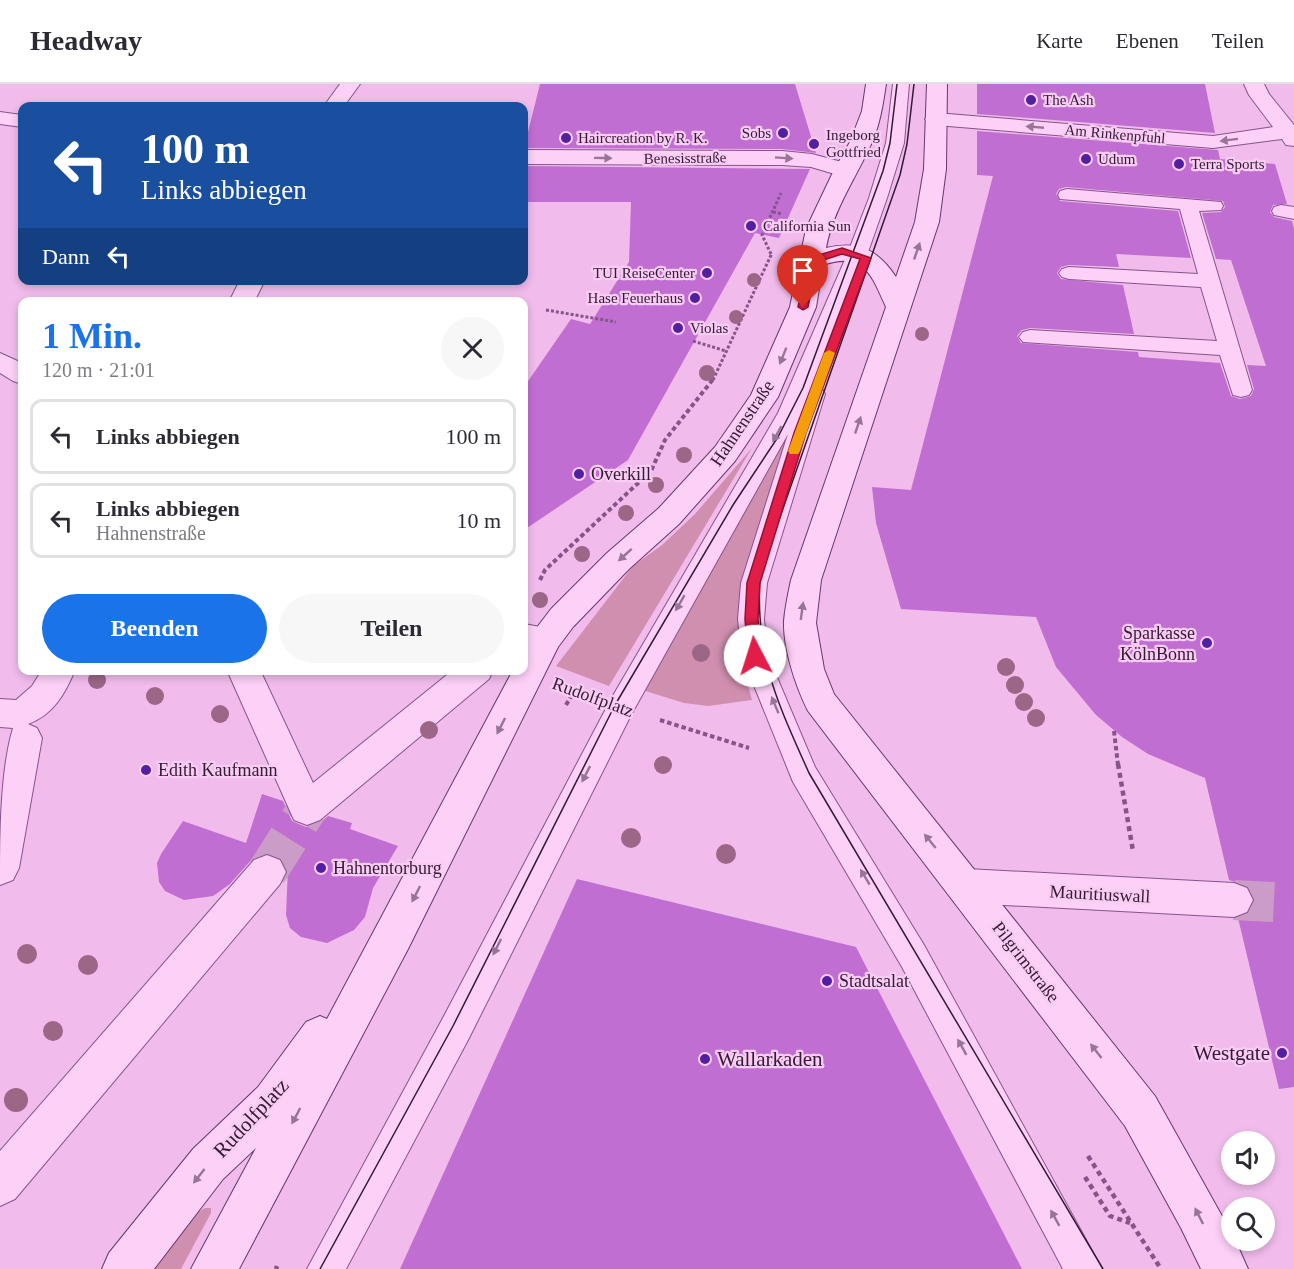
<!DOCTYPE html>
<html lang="de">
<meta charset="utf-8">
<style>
body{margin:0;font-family:"Times New Roman",serif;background:#f7f7f7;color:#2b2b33;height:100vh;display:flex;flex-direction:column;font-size:22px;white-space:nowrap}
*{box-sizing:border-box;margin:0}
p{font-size:20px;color:#7c7c81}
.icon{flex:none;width:33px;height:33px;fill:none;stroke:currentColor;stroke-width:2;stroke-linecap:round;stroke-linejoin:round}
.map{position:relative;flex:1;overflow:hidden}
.panel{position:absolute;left:18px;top:213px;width:510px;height:378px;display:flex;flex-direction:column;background:#fff;border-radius:12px;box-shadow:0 3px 9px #0003}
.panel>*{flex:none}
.top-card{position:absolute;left:18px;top:18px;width:510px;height:183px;border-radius:12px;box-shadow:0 3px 9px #0003;background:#1a4fa0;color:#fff;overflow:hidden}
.buttons{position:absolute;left:1221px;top:1047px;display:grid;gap:12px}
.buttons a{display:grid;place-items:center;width:54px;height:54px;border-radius:50%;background:#fff;box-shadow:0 3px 9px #0003;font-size:30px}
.pin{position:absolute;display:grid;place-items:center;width:51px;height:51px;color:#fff;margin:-62px -26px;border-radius:50% 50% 50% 0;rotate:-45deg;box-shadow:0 0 6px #0007}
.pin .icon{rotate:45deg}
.me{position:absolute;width:66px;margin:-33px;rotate:355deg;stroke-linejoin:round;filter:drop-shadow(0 0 4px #0008)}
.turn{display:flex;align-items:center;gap:21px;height:126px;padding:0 24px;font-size:27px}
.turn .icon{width:78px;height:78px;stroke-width:2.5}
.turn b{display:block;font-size:42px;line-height:51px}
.then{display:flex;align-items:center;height:57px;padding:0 24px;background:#0003;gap:12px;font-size:22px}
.round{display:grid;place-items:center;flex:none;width:63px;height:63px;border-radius:32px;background:#f7f7f7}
.overview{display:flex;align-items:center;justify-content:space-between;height:102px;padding:0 24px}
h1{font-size:36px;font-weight:700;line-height:45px;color:#1a73e8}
.primary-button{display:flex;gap:12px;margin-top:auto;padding:12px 24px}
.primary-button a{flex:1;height:69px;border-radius:36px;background:#1a73e8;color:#fff;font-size:24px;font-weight:700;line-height:69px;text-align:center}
.primary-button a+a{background:#f7f7f7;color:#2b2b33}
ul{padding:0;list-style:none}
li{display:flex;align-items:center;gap:18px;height:75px;margin:0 12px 9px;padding:0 12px;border:3px solid #e1e1e2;border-radius:12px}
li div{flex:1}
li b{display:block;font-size:22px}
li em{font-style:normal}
header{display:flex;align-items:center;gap:36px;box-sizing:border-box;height:84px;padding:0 30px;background:#fff;border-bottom:2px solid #e1e1e2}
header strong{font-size:28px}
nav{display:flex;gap:33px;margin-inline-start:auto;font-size:21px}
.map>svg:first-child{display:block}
</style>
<header>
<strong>Headway</strong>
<nav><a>Karte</a><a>Ebenen</a><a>Teilen</a></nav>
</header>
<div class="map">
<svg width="1294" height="1185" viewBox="0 0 1294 1185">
<rect width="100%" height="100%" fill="#f1bcec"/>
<g fill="#d08faf">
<path d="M792,343l-53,204 4,36 9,33 -44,6 -24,-3 -45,-14 90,-157z"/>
<path d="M752,364l-143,238 -53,-20 77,-100 29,-21 33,-31z"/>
<path d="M205,1124h6v5l-30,56h-29l46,-57z"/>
</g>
<g fill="#c16ed3" fill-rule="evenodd">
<path d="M540,0h255l21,69 -34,-4 -258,-1z"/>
<path d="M977,0h228l10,49 -238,-19z"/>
<path d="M977,47l241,19 2,9 55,5 12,40 -14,1 -3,7 4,5 18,4 2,8v858l-15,2 -41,-171 11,-5 6,-14 -7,-13 -19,-6 -24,-102 -57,-24 -26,-17 -26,-22 -40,-48 -20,-50 -135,-8 -25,-86 -4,-36 39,3 82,-314 -16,-1zM1066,103l157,14 2,6 -4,5 -19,1 14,46 15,1 35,106 -19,-1 7,24 -3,7 -11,3 -9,-3 -11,-33 -81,-6 -1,-5 -117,-9 -4,-7 5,-6 8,-2 104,6 -11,-49 -62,-6 -4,-6 4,-6 8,-2 50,2 -3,-13 75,4 -13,-47 -118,-10 -4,-7 3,-5z"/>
<path d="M524,82l286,3 -31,69 -24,-5 -127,227 -104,70v-143l47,-68 19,5 39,-62 2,-60h-107z"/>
<path d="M262,710l21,7 9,20 14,6 15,-5 7,-6 24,7 -2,6 48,17 -25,42 -8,29 -11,13 -27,13 -26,-6 -11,-9 -4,-13 3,-72 -16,12 -7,-2 -13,5 -23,26 -17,12 -29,4 -19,-9 -6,-9 -2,-19 4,-9 22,-33 63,22z"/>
<path d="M577,795l279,68 166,322h-622z"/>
</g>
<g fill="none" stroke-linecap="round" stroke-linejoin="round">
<g stroke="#cb9cc8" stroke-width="40" stroke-dasharray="40 20" stroke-linecap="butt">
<path d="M267,788l40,-63"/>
<path d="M1234,816l60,3"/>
</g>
<g stroke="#87548a" stroke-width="2">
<g id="lane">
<path d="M893,0h16l-5,59 -17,55 -20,57 -56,133 11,1 3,5 -58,189 -3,36 4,37 47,111 109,178 178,324h-39l-161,-302 -109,-185 -51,-126 -4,-37 3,-36 47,-149 -157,281 -163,325 -122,229h-39l137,-253 167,-317 167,-286 69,-158 22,-57 17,-55z"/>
<path d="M1067,105l154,13 2,4 -2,4 -22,1 53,179 -3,5 -8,2 -8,-2 -13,-40 -197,-13 -4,-5 4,-5 7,-2 187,11 -16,-54 -132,-8 -7,-2 -3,-4 3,-4 7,-2 129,7 -18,-65 -120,-10 -2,-4 2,-4z"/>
<path d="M1281,121l13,2v12l-20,-4 -2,-4 2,-4z"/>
</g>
</g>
<g stroke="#87548a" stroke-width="2">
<g id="street">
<path d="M340,0h20l-16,22h-20z"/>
<path d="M1244,0h20l5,10 25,31v21l-8,-1 -4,-6 -69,9 -277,-23 -7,-2 -4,-4 4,-4 7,-2 277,23 60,-9 -24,-32z"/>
<path d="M0,28l22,3v12l-22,-3z"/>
<path d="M524,66l258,1 30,3 41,11 3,5 -3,5 -8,2 -34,-10 -29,-2 -258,-1z"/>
<path d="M240,196h25l-11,22h-25z"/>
<path d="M0,269l22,10v21l-9,-3 -13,-8z"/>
<path d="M524,540l33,6 5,9 -5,9 -11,4 -22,-2z"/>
<path d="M42,586h33c-10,24 -22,45 -47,54l9,4 5,10 -23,130 -6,12 -13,5c0,-48 0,-114 13,-157l-13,-1v-28l16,1 16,-14z"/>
<path d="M227,586h33l53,113 140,-113h40l-4,9 -169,141 -13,5 -13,-5z"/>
<path d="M267,771l13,5 6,12 -6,12 -265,315 -15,7v-55l254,-291z"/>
<path d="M967,785l267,14 13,5 6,12 -6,12 -13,5 -267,-14 -13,-5 -6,-12 6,-12z"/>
</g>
</g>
<g stroke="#67386c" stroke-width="2">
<path id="secondary" d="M866,0h20c-3,20 -6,40 -14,58 -16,36 -39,68 -46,106 33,-8 52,2 70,29l19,-55 9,-53 3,-85h20l-1,85 -7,53 -118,358 -5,43 8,46 10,25 321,402 77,138v6h3l13,29h-47l-20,-41 -56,-102 -317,-415c-12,-24 -25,-62 -24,-90 1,-13 4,-27 7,-41l95,-273c-15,-33 -22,-56 -63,-42l-7,42 -38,90 -43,64 -56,63 -50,45 -56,58 -15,20 -150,302 -169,320h-48l65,-121 -33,31 -69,90h-52l7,-16 84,-104 65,-62 48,-65 14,-6 7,3 186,-349h11v-19l11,-21 16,-21 56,-56 52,-45 56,-61 36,-52 39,-88 16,-78 28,-59 16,-28 12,-31z"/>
</g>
<g stroke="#87548a" stroke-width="3" stroke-dasharray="3 2" stroke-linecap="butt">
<path d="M773,128l9,2"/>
<path d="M771,170l-9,-19 19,-42"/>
<path d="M546,226l70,12"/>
<path d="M693,257l33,10"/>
<path d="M713,296l59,-127"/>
</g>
<g stroke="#87548a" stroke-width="4" stroke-dasharray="4.5 3" stroke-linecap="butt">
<path d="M540,496l5,-10 106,-99 14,-31 49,-62"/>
<path d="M566,603l18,7"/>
<path d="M566,621l9,-15"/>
<path d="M660,636l89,28"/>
<path d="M1114,647l4,34"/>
</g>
<g stroke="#87548a" stroke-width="4.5" stroke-dasharray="5 4" stroke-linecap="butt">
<path d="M1118,680l15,87"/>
<path d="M1088,1072l73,113"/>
<path d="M1085,1093l25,39 20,7"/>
<path d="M276,1185l1,-3"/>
</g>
<use href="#lane" fill="#fcd0f7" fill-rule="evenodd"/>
<use href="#street" fill="#fcd0f7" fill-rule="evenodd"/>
<use href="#secondary" fill="#fcd0f7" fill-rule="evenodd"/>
<g stroke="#351a38" stroke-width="1.5">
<path d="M914,0l-7,60 -7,31 -140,399c-5,83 16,125 49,199l294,496"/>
<path d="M320,1185l133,-243 162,-321 118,-200 45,-68 25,-49 80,-217 7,-28 7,-59"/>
</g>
</g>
<g fill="#9c6686">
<circle cx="754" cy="196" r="7"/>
<circle cx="736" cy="233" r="7"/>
<circle cx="922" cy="250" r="7"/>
<circle cx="707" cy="289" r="8"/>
<circle cx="684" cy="371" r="8"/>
<circle cx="656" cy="401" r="8"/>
<circle cx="626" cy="429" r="8"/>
<circle cx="582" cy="470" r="8"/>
<circle cx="540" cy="516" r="8"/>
<circle cx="701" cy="569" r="9"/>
<circle cx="1006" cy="583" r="9"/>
<circle cx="97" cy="596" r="9"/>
<circle cx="1015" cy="601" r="9"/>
<circle cx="155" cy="612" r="9"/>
<circle cx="1024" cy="618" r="9"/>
<circle cx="220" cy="630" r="9"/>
<circle cx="1036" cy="634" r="9"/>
<circle cx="429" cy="646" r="9"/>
<circle cx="663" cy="681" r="9"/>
<circle cx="631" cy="754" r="10"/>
<circle cx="726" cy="770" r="10"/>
<circle cx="27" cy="870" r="10"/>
<circle cx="88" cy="881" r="10"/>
<circle cx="53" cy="947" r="10"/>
<circle cx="16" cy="1016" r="12"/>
</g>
<defs><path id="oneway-solid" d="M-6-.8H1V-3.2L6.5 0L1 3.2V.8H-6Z" transform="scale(1.5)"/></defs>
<g fill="#987598">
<use href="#oneway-solid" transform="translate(1035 43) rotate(-175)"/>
<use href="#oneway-solid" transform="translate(1229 56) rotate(173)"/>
<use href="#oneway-solid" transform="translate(603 74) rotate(1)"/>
<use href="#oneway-solid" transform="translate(784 74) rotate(4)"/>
<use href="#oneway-solid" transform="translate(917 167) rotate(-71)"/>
<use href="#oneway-solid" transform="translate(783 272) rotate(112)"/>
<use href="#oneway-solid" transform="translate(858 341) rotate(-71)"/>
<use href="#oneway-solid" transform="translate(777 350) rotate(119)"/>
<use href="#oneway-solid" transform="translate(625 471) rotate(138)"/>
<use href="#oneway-solid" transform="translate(680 519) rotate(120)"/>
<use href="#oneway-solid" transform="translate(802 527) rotate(-82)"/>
<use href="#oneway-solid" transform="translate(775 621) rotate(-113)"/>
<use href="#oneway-solid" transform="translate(501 642) rotate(117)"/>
<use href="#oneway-solid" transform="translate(586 690) rotate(117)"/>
<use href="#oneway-solid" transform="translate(930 757) rotate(-129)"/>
<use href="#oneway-solid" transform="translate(865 793) rotate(-121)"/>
<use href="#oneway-solid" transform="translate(416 810) rotate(117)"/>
<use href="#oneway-solid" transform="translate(497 863) rotate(117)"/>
<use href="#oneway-solid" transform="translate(962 963) rotate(-119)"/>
<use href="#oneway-solid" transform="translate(1096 967) rotate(-128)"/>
<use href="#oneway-solid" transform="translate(296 1032) rotate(118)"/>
<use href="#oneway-solid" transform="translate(199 1092) rotate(128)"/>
<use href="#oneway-solid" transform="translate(1199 1132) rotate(-117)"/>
<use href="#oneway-solid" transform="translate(1055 1134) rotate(-119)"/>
</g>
<path fill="#e11d48" stroke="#92132f" stroke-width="1.5" d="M842,164l29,10 -65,175 -46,150 -2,36 4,37 -7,6 -7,-6 -3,-37 2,-36 47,-150 66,-174 -18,-5 -25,8 -9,45 -5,3 -5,-3 11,-49z"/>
<path fill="#f59e0b" d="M829,266l6,3 -35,98 -2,3h-8l-2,-3 36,-98z"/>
<g fill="#511f9f" stroke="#f8ccf3" stroke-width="2">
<circle cx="1031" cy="16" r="6"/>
<circle cx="783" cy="49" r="6"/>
<circle cx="566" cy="54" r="6"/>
<circle cx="814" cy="60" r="6"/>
<circle cx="1086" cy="75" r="6"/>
<circle cx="1179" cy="80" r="6"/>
<circle cx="751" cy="142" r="6"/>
<circle cx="707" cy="189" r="6"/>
<circle cx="695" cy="214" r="6"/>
<circle cx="678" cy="244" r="6"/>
<circle cx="579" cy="390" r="6"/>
<circle cx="1207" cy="559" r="6"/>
<circle cx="146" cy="686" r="6"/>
<circle cx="321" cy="784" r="6"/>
<circle cx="827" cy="897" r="6"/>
<circle cx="1282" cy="969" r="6"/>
<circle cx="705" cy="975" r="6"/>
</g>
<g text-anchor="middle" stroke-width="4.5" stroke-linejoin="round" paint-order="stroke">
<g font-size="15" fill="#351a38" stroke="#f8ccf3" text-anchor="start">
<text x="1043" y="21">The Ash</text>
<text x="771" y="54" text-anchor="end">Sobs</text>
<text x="826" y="56">Ingeborg<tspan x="826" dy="17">Gottfried</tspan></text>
<text x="578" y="59">Haircreation by R. K.</text>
<text x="1098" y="80">Udum</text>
<text x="1191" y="85">Terra Sports</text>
<text x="763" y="147">California Sun</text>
<text x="695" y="194" text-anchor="end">TUI ReiseCenter</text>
<text x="683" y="219" text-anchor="end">Hase Feuerhaus</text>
<text x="690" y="249">Violas</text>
</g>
<g font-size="15" fill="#351a38" stroke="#f8ccf3">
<text transform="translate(1115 50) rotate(5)" y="5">Am Rinkenpfuhl</text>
<text transform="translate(685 74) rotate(-1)" y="5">Benesisstraße</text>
</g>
<g font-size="18" fill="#351a38" stroke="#f8ccf3">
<text transform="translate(742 339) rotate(-56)" y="6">Hahnenstraße</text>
<text transform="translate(593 613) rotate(20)" y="6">Rudolfplatz</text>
<text transform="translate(1100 810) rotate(3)" y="6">Mauritiuswall</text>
<text transform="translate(1026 878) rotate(52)" y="6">Pilgrimstraße</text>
</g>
<g font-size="18" fill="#351a38" stroke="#f8ccf3" text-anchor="start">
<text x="591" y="396">Overkill</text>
<text x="1195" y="555" text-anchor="end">Sparkasse<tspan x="1195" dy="21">KölnBonn</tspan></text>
<text x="158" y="692">Edith Kaufmann</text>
<text x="333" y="790">Hahnentorburg</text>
<text x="839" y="903">Stadtsalat</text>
</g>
<g font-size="21" fill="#351a38" stroke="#f8ccf3" text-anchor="end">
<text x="1270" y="976">Westgate</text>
<text x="717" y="982" text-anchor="start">Wallarkaden</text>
</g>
<g font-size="21" fill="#351a38" stroke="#f8ccf3">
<text transform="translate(251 1034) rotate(-47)" y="7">Rudolfplatz</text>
</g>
</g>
</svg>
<div class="buttons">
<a><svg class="icon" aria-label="sound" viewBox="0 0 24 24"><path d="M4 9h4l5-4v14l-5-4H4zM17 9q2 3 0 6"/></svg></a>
<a><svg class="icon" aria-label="search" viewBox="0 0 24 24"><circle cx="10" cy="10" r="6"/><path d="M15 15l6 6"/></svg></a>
</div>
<div class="pin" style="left:803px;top:223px;background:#d93025"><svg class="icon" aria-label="arrive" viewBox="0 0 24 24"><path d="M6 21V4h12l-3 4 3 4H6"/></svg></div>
<svg class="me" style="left:755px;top:572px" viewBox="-20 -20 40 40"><circle r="19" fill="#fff"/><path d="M0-13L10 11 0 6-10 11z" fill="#e11d48"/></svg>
<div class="top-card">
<div class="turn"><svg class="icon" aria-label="left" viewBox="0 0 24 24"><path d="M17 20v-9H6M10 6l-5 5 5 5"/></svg><div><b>100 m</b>Links abbiegen</div></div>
<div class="then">Dann<svg class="icon" aria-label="left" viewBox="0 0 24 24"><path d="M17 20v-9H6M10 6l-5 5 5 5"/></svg></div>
</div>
<section class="panel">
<div class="overview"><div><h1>1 Min.</h1><p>120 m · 21:01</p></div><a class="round"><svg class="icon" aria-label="close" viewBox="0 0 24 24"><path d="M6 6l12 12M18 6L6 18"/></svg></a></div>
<ul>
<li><svg class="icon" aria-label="left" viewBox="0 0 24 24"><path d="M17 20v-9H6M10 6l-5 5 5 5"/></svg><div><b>Links abbiegen</b></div><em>100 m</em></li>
<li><svg class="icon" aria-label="left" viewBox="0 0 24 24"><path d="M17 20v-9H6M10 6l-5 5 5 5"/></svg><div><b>Links abbiegen</b><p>Hahnenstraße</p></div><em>10 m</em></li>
</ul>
<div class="primary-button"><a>Beenden</a><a>Teilen</a></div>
</section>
</div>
